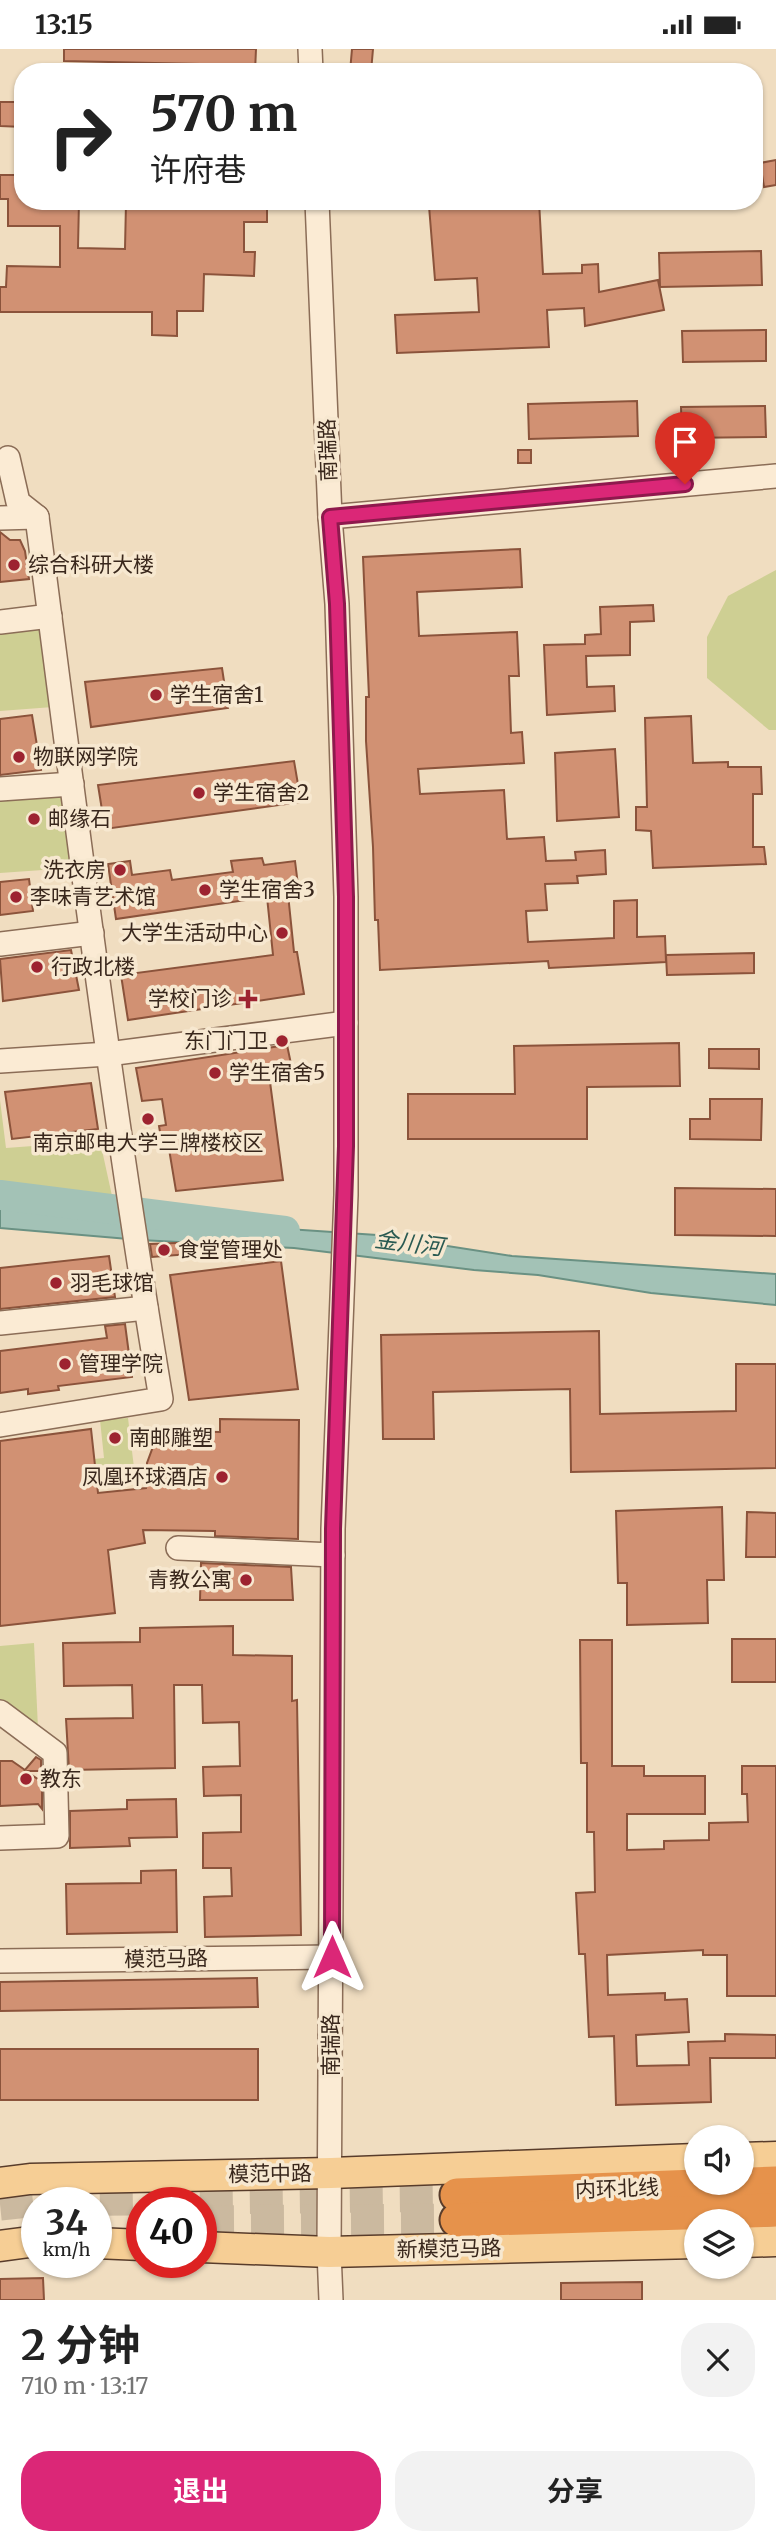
<!DOCTYPE html>
<html lang="zh">
<meta charset="utf-8">
<style>
body{margin:0;font-family:Merriweather,"Noto Sans SC",serif;background:#f2f2f2;color:#222;height:100vh;display:flex;flex-direction:column;font-size:26px;white-space:nowrap}
*{box-sizing:border-box;margin:0}
p{font-size:23px;color:#767676}
.icon{flex:none;width:38px;height:38px;fill:none;stroke:currentColor;stroke-width:2;stroke-linecap:round;stroke-linejoin:round}
.map{position:relative;height:2251px;overflow:hidden}
.panel{display:flex;flex-direction:column;background:#fff;flex:1}
.panel>*{flex:none}
.banner{position:absolute;left:14px;top:14px;width:749px;height:147px;border-radius:28px;box-shadow:0 2px 5px #0004;background:#fff;color:#222;overflow:hidden}
.fabs{position:absolute;left:684px;top:2076px;display:grid;gap:14px}
.fabs a{display:grid;place-items:center;width:70px;height:70px;border-radius:50%;background:#fff;box-shadow:0 2px 5px #0004;font-size:35px}
.speed{position:absolute;left:21px;top:2138px;display:flex;gap:14px;font-size:35px;font-weight:700;text-align:center}
.speed>*{display:grid;place-content:center;width:91px;height:91px;border-radius:50%;background:#fff;box-shadow:0 2px 5px #0004;line-height:1}
.speed small{font-size:18px;font-weight:400}
.speed .limit{border:10px solid #d22;background:#fff;color:#111}
.pin{position:absolute;display:grid;place-items:center;width:60px;height:60px;color:#fff;margin:-72px -30px;border-radius:50% 50% 50% 0;rotate:-45deg;box-shadow:0 0 7px #0007}
.pin .icon{rotate:45deg}
.me{position:absolute;width:77px;margin:-38px;rotate:0deg;stroke-linejoin:round;filter:drop-shadow(0 0 5px #0008)}
.turn{display:flex;align-items:center;gap:24px;height:147px;padding:0 21px;font-size:32px}
.turn .icon{width:91px;height:91px;stroke-width:2.5}
.turn b{display:block;font-size:49px;line-height:60px}
.round{display:grid;place-items:center;flex:none;width:74px;height:74px;border-radius:28px;background:#f2f2f2}
.overview{display:flex;align-items:center;justify-content:space-between;height:119px;padding:0 21px}
h1{font-size:42px;font-weight:700;line-height:52px}
.action{display:flex;gap:14px;margin-top:auto;padding:14px 21px}
.action a{flex:1;height:80px;border-radius:28px;background:#db2777;color:#fff;font-size:28px;font-weight:700;line-height:80px;text-align:center}
.action a+a{background:#f2f2f2;color:#222}
.status{display:flex;justify-content:space-between;align-items:center;height:49px;padding:0 35px;background:#fff;direction:ltr}
.status svg{height:19px;fill:currentColor}
.map>svg:first-child{display:block}
</style>
<div class="status"><b>13:15</b><svg viewBox="0 0 49 12"><path d="M0 12V9h3v3zM5 12V6h3v6zM10 12V3h3v9zM15 12V0h3v12zM26 1h20v11H26zM47 4h2v5h-2z"/></svg></div>
<div class="map">
<svg width="776" height="2251" viewBox="0 0 776 2251">
<rect width="100%" height="100%" fill="#f0ddc0"/>
<g fill="#cecf93">
<path d="M776,521v160h-7l-62,-52v-41l21,-41z"/>
<path d="M40,576l13,82 -53,4v-82z"/>
<path d="M61,742l10,77 -71,5v-77z"/>
<path d="M0,1051l6,48 94,-7 14,64 -114,-11z"/>
<path d="M128,1369l7,58 -39,4 -2,-21 10,-1 -4,-38z"/>
<path d="M34,1594l4,85 -38,-29v-53z"/>
</g>
<path fill="#a3c2b6" stroke="#6a9183" stroke-width="2" d="M0,1155l199,19 178,12 135,21 264,18v31l-125,-12 -113,-18 -64,-5 -180,-22 -154,-8 -140,-12z"/>
<g fill="none" stroke-linecap="round" stroke-linejoin="round">
<path stroke="#a3c2b6" stroke-width="30" d="M0,1146l285,36"/>
</g>
<g fill="#d19173" stroke="#8b533b" stroke-width="2">
<path d="M64,0h192l-1,23h-56v-8l-135,-3z"/>
<path d="M352,0h21l-2,23h-21z"/>
<path d="M0,53h23v25l-23,-1z"/>
<path d="M776,111v25l-12,2 -4,-24z"/>
<path d="M0,126h23v26h56l-1,47 47,1 1,-46 141,-2v21h-23v30h11l-1,24 -50,-2 -1,37h-26v25l-25,-1v-23h-152v-25h6l1,-21 53,1v-41h-52v-27h-8z"/>
<path d="M472,152h67l4,73 39,-1v-8l16,-1 1,28 59,-12 6,30 -79,16 -1,-18 -37,2 2,37 -152,6 -2,-38 84,-3 -2,-34 -42,2 -6,-74 43,-3z"/>
<path d="M761,202l1,34 -102,2 -1,-34z"/>
<path d="M766,281v31l-83,1 -1,-31z"/>
<path d="M637,352l1,35 -109,3 -1,-35z"/>
<path d="M765,357l1,31 -84,1 -1,-31z"/>
<rect x="518" y="401" width="13" height="13"/>
<path d="M0,483l10,8h10l5,11 4,28 -29,3z"/>
<path d="M520,500l2,38 -105,5 2,44 98,-4 2,44h-10l2,57 11,-1 2,31 -106,6 2,25 84,-4 3,49 37,-2 2,24 30,-1 -1,-8 30,-2 1,24 -29,2 1,7 -33,1 2,26 -21,1 2,31 86,-4v-37l23,-1v37l28,-1 1,26 -117,6 -1,-7 -168,9 -2,-50h-3l-2,-73 -7,-106v-44h3l-6,-140z"/>
<path d="M653,556l1,16 -24,1v33l-44,1 1,31 27,-1 1,25 -68,4 -3,-70 41,-1v-9l16,-1 -1,-27z"/>
<path d="M222,619l6,40 -137,19 -6,-45z"/>
<path d="M32,666l9,55 -41,5v-56z"/>
<path d="M691,667l2,47 35,-1v5h33l1,27h-9v53h11l2,17 -113,4 -2,-37 -15,-1v-23h11l-2,-89z"/>
<path d="M615,700l4,68 -62,4 -2,-68z"/>
<path d="M294,712l7,41 -196,27 -7,-44z"/>
<path d="M262,809l2,7 31,-4 4,32 -11,1 6,58h3l7,42 -176,26 -7,-45 152,-20 -6,-58 -151,22 -8,-55 22,-3 2,14 38,-5 2,10 61,-8 -2,-11z"/>
<path d="M29,830l4,32 -33,4v-33z"/>
<path d="M71,901l8,40 -76,11 -3,-42z"/>
<path d="M754,904v20l-87,2 -1,-20z"/>
<path d="M679,994l1,43 -93,1v52h-179v-45h107l-1,-48z"/>
<path d="M287,996l7,33 -24,4 13,98 -107,11 -8,-48 -6,1 -3,-18 7,-1 -4,-26 -20,2 -6,-33z"/>
<path d="M709,1000h50v20l-50,-1z"/>
<path d="M91,1034l7,46 -86,10 -7,-47z"/>
<path d="M710,1050h52l-1,41 -71,-1v-20h20z"/>
<path d="M675,1139l101,1v47l-101,-1z"/>
<path d="M201,1193l1,11 -50,4 -2,-13z"/>
<path d="M109,1207l6,41 -115,12v-41z"/>
<path d="M281,1212l17,128 -109,11 -19,-125z"/>
<path d="M125,1275l7,53 -74,9 1,4 -16,2 -15,2v-5l-28,4v-42l107,-13 -2,-12z"/>
<path d="M599,1282l1,83 136,-3v-47h40v104l-205,4 -1,-83 -137,3 1,47h-51l-2,-104z"/>
<path d="M220,1370l79,1 -1,119 -83,-3v-5l-72,-1 2,13 -37,7 7,63 -115,13v-185l91,-12 7,64 48,-5 1,-25 7,-19 9,-1 5,-12 52,1z"/>
<path d="M722,1458l2,73h-17l1,43 -81,2v-42h-9l-2,-72z"/>
<path d="M747,1463l29,1v44h-30z"/>
<path d="M201,1514l90,4 2,33h-93z"/>
<path d="M233,1577v29l59,1v45l5,-1 4,235 -96,2 -1,-40 28,-1 -1,-28h-28v-35l38,-1v-37l-37,1 -1,-29 37,-1 -1,-44 -36,1 -1,-38h-28l1,83 -106,2 -3,-51 67,-1 -1,-33 -68,1 -1,-43 77,-1v-14z"/>
<rect x="732" y="1590" width="44" height="43"/>
<path d="M580,1591h32v126h32v10h61v38h-78v36l37,-1v-8l45,-1v-17l39,-1 -1,-28h-5v-28h34v230h-49v-41h-24v-5l-96,5 1,40 57,-2v7l22,-1 2,33 -53,3 1,31 52,-1 -1,-23 37,-1v-7l51,1v23h-66l1,44 -95,3 -2,-69 -25,1 -4,-83h-6l-3,-61 19,-1 -1,-60h-7v-69h-6z"/>
<path d="M36,1708l5,3v11h-15l16,11v27l-4,-5 -38,2v-45h12l13,9z"/>
<path d="M176,1750l1,38 -48,1 1,8 -60,2v-37l57,-2v-9z"/>
<path d="M176,1821l1,62 -110,2 -1,-50 75,-1v-12z"/>
<path d="M257,1929l1,29 -258,4v-29z"/>
<rect x="0" y="2000" width="258" height="51"/>
<path d="M43,2229l1,22h-44v-21z"/>
<path d="M642,2233v18h-81v-17z"/>
</g>
<g fill="none" stroke-linecap="round" stroke-linejoin="round">
<g stroke="#cbb99f" stroke-width="33" stroke-dasharray="33 17" stroke-linecap="butt">
<path d="M0,2155l39,-4 418,-5"/>
<path d="M201,2173l256,-2"/>
</g>
<g stroke="#8b6d57" stroke-width="26">
<g id="minor">
<path d="M310,0l1,23"/>
<path d="M317,152l13,316 7,87 9,293v298l-13,334 -4,723 2,48"/>
<path d="M330,468l446,-41"/>
<path d="M0,469l37,-1"/>
<path d="M0,573l50,-6"/>
<path d="M0,740l72,-5"/>
<path d="M0,895l92,-11"/>
<path d="M0,1012l108,-7 238,-31"/>
<path d="M0,1274l146,-15"/>
<path d="M0,1376l161,-26c-49,-293 -86,-588 -124,-882l-19,-15 -10,-44"/>
<path d="M178,1499l155,7"/>
<path d="M0,1663l55,41 2,83 -57,2"/>
<path d="M0,1912l332,-4"/>
</g>
</g>
<g stroke="#583c2b" stroke-width="33">
<g id="major">
<path d="M742,2109l34,-1"/>
<path d="M0,2134l30,-4 301,-6 365,-14"/>
<path d="M742,2193l34,-1"/>
<path d="M96,2194l46,2"/>
<path d="M0,2197l37,-5"/>
<path d="M201,2198l128,5 367,-9"/>
</g>
</g>
<g stroke="#583c2b" stroke-width="37">
<g id="highway">
<path d="M457,2146l319,-12"/>
<path d="M457,2171l319,-10"/>
</g>
</g>
<use href="#minor" stroke="#fbebd4" stroke-width="23"/>
<use href="#major" stroke="#f6ce95" stroke-width="30"/>
<use href="#highway" stroke="#e6924b" stroke-width="33"/>
</g>
<g fill="none" stroke-linecap="round" stroke-linejoin="round">
<g stroke="#8e194d" stroke-width="18">
<path id="route" d="M332,1908l1,-428 13,-383v-249l-9,-293 -7,-87 355,-33"/>
</g>
<use href="#route" stroke="#db2777" stroke-width="12"/>
</g>
<g fill="#9d2330" stroke="#f7e8d0" stroke-width="2.5">
<circle cx="14" cy="516" r="7"/>
<circle cx="156" cy="646" r="7"/>
<circle cx="19" cy="708" r="7"/>
<circle cx="199" cy="744" r="7"/>
<circle cx="34" cy="770" r="7"/>
<circle cx="120" cy="821" r="7"/>
<circle cx="205" cy="841" r="7"/>
<circle cx="16" cy="848" r="7"/>
<circle cx="282" cy="884" r="7"/>
<circle cx="37" cy="918" r="7"/>
<path d="M244.5 939.5h7v7h7v7h-7v7h-7v-7h-7v-7h7z"/>
<circle cx="282" cy="992" r="7"/>
<circle cx="215" cy="1024" r="7"/>
<circle cx="148" cy="1070" r="7"/>
<circle cx="164" cy="1201" r="7"/>
<circle cx="56" cy="1234" r="7"/>
<circle cx="65" cy="1315" r="7"/>
<circle cx="115" cy="1389" r="7"/>
<circle cx="222" cy="1428" r="7"/>
<circle cx="246" cy="1531" r="7"/>
<circle cx="26" cy="1730" r="7"/>
</g>
<g text-anchor="middle" stroke-width="7" stroke-linejoin="round" paint-order="stroke">
<g font-size="21" fill="#39271c" stroke="#f7e8d0">
<text transform="translate(328 401) rotate(-92)" y="7">南瑞路</text>
<text transform="translate(166 1910) rotate(-1)" y="7">模范马路</text>
<text transform="translate(331 1996) rotate(-90)" y="7">南瑞路</text>
<text transform="translate(270 2125) rotate(-1)" y="7">模范中路</text>
<text transform="translate(617 2140) rotate(-2)" y="7">内环北线</text>
<text transform="translate(449 2200) rotate(-1)" y="7">新模范马路</text>
</g>
<g font-size="21" fill="#39271c" stroke="#f7e8d0" text-anchor="start">
<text x="28" y="523">综合科研大楼</text>
<text x="170" y="653">学生宿舍1</text>
<text x="33" y="715">物联网学院</text>
<text x="213" y="751">学生宿舍2</text>
<text x="48" y="777">邮缘石</text>
<text x="106" y="828" text-anchor="end">洗衣房</text>
<text x="219" y="848">学生宿舍3</text>
<text x="30" y="855">李味青艺术馆</text>
<text x="268" y="891" text-anchor="end">大学生活动中心</text>
<text x="51" y="925">行政北楼</text>
<text x="232" y="957" text-anchor="end">学校门诊</text>
<text x="268" y="999" text-anchor="end">东门门卫</text>
<text x="229" y="1031">学生宿舍5</text>
<text x="148" y="1101" text-anchor="middle">南京邮电大学三牌楼校区</text>
<text x="178" y="1208">食堂管理处</text>
<text x="70" y="1241">羽毛球馆</text>
<text x="79" y="1322">管理学院</text>
<text x="129" y="1396">南邮雕塑</text>
<text x="208" y="1435" text-anchor="end">凤凰环球酒店</text>
<text x="232" y="1538" text-anchor="end">青教公寓</text>
<text x="40" y="1737">教东</text>
</g>
<g font-size="23" font-style="italic" fill="#2a5a52" stroke="#f7e8d0">
<text transform="translate(409 1194) rotate(7)" y="8">金川河</text>
</g>
</g>
</svg>
<div class="fabs">
<a><svg class="icon" aria-label="sound" viewBox="0 0 24 24"><path d="M4 9h4l5-4v14l-5-4H4zM17 9q2 3 0 6"/></svg></a>
<a><svg class="icon" aria-label="layers" viewBox="0 0 24 24"><path d="M12 4l9 5-9 5-9-5zM3 14l9 5 9-5"/></svg></a>
</div>
<div class="speed"><div>34<small>km/h</small></div><div class="limit">40</div></div>
<div class="pin" style="left:685px;top:435px;background:#d93025"><svg class="icon" aria-label="arrive" viewBox="0 0 24 24"><path d="M6 21V4h12l-3 4 3 4H6"/></svg></div>
<svg class="me" style="left:332px;top:1908px" viewBox="-20 -20 40 40"><path d="M0-17L14 15 0 8-14 15z" fill="#db2777" stroke="#fff" stroke-width="4"/></svg>
<div class="banner">
<div class="turn"><svg class="icon" aria-label="right" viewBox="0 0 24 24"><path d="M7 20v-9h11M14 6l5 5-5 5"/></svg><div><b>570 m</b>许府巷</div></div>
</div>
</div>
<section class="panel">
<div class="overview"><div><h1>2 分钟</h1><p>710 m · 13:17</p></div><a class="round"><svg class="icon" aria-label="close" viewBox="0 0 24 24"><path d="M6 6l12 12M18 6L6 18"/></svg></a></div>
<div class="action"><a>退出</a><a>分享</a></div>
</section>
